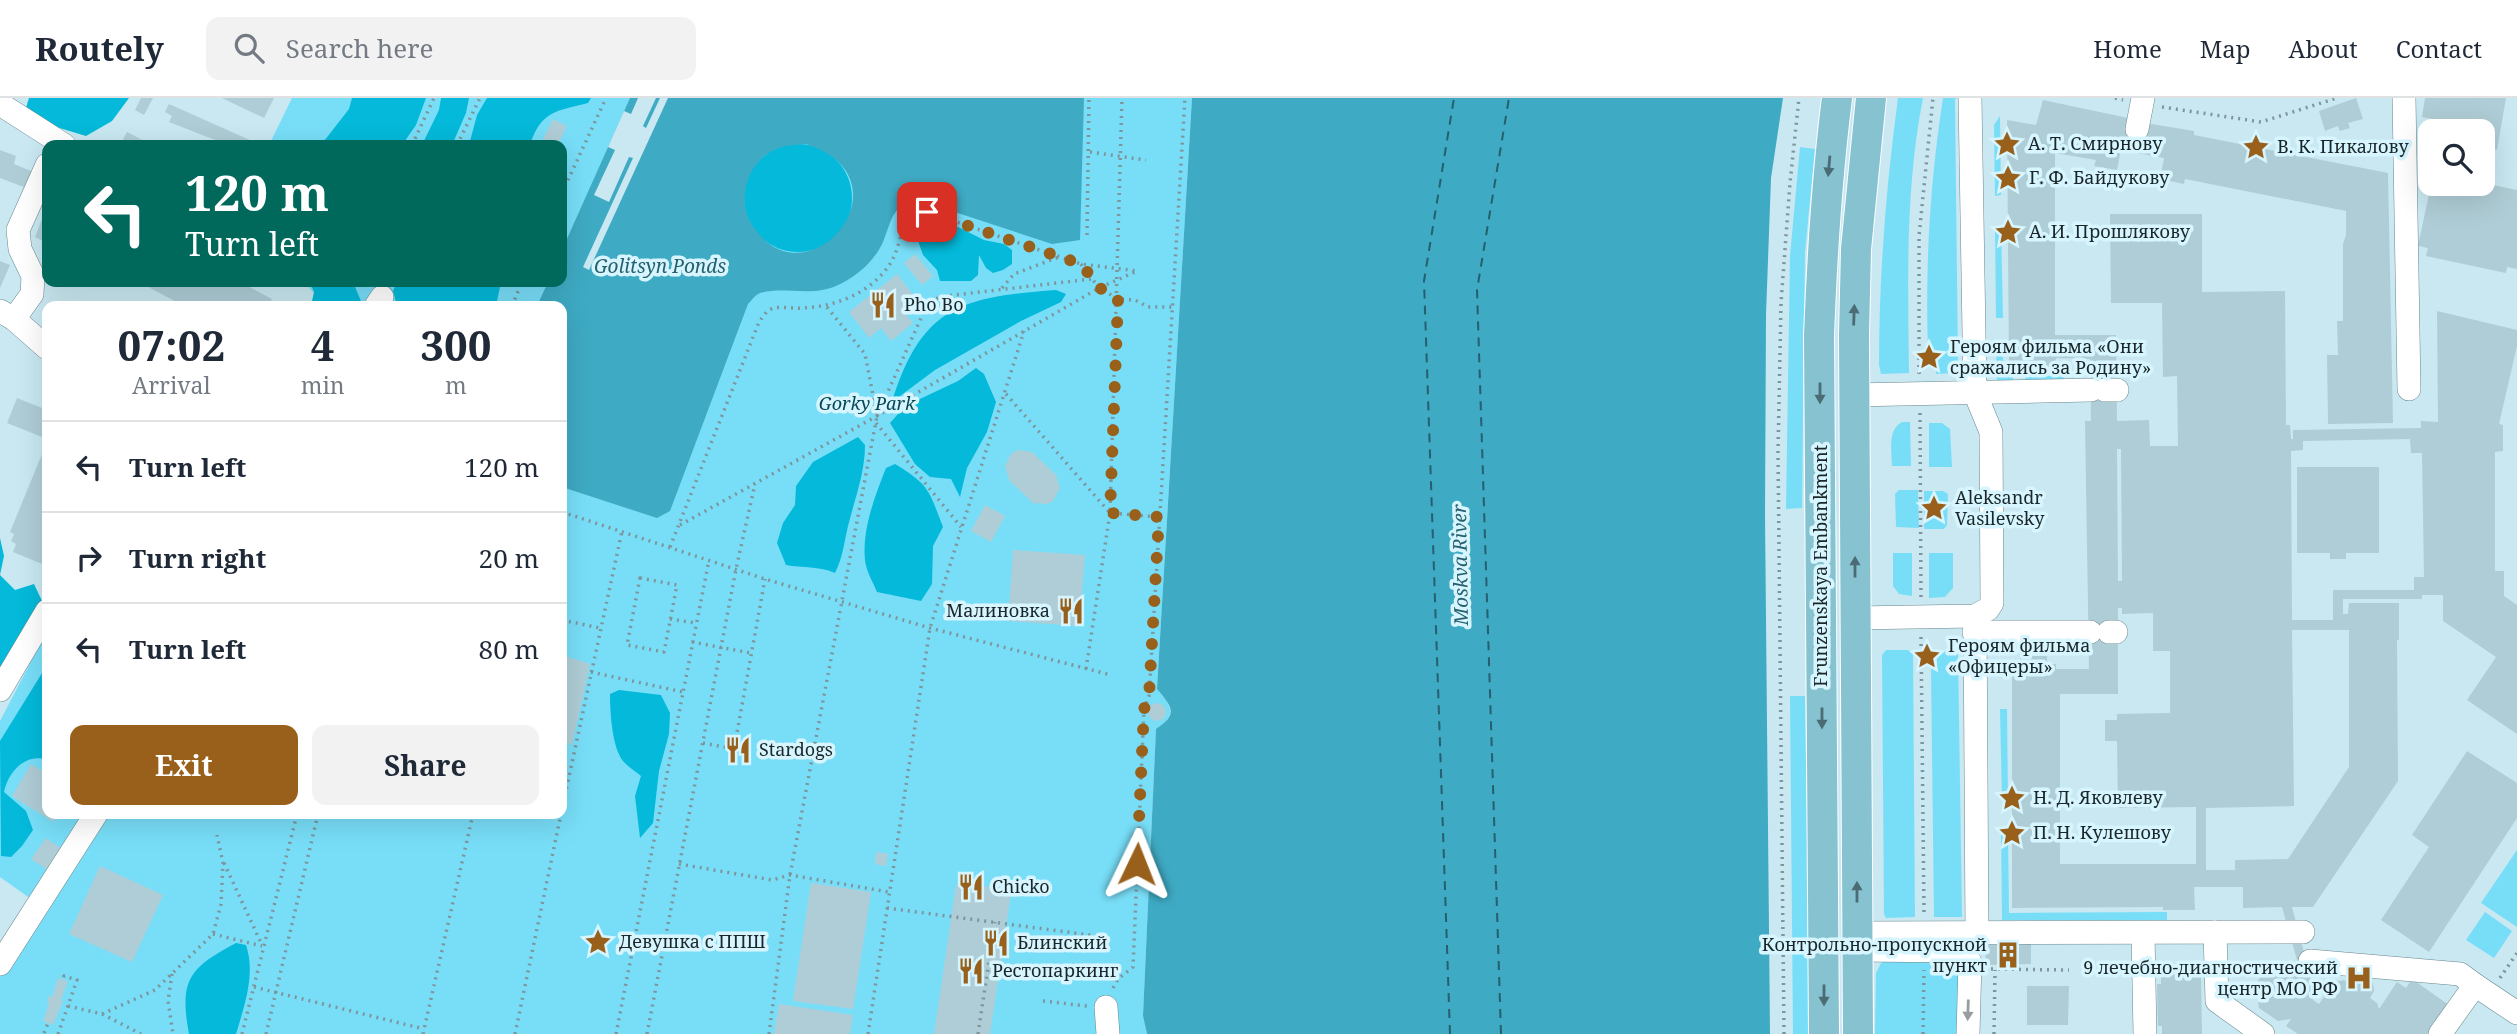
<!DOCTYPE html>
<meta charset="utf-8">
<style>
body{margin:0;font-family:"Noto Serif",serif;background:#f2f2f3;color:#1f2937;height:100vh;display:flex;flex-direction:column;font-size:26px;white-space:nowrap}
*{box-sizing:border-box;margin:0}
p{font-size:23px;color:#747a83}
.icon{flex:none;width:38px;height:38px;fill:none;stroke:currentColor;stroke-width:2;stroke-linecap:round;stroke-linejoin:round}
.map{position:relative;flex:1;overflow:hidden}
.side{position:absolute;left:42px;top:203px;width:525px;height:518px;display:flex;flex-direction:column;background:#fff;border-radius:14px;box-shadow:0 7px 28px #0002}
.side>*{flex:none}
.top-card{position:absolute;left:42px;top:42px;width:525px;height:147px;border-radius:14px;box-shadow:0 7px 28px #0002;background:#00695c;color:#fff;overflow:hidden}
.controls{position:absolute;left:2418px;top:21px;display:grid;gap:14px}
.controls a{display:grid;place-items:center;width:77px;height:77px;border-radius:14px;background:#fff;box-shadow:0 7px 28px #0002;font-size:35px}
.pin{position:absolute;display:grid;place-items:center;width:60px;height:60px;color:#fff;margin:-30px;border-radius:14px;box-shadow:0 4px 10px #0006}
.me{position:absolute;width:77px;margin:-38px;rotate:2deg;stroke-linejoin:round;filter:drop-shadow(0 0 5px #0008)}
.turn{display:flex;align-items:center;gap:24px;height:147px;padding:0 28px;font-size:32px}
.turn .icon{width:91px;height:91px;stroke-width:2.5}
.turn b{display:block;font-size:49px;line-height:60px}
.eta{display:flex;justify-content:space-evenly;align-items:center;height:119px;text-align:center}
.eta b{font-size:42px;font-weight:700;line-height:49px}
.cta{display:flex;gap:14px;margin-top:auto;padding:14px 28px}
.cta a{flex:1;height:80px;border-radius:14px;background:#98601b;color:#fff;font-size:28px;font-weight:700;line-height:80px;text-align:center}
.cta a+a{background:#f2f2f3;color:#1f2937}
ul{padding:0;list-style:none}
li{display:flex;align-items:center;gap:21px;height:91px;padding:0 28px;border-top:2px solid #e0e1e3}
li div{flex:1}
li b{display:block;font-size:26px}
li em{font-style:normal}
header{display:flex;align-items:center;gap:42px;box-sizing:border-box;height:98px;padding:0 35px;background:#fff;border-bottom:2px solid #e0e1e3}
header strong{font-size:33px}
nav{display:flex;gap:38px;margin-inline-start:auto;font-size:24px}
.search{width:490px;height:63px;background:#f2f2f3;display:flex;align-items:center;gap:18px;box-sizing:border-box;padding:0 24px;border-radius:14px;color:#747a83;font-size:26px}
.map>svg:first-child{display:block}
</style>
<header>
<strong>Routely</strong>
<div class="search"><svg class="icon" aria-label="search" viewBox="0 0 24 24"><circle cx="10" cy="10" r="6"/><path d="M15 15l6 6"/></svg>Search here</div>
<nav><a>Home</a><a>Map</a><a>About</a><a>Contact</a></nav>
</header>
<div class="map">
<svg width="2517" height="936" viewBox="0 0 2517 936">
<rect width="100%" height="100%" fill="#c9e8f1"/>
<g fill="#78def8">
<path d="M292,0h900l-35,591c16,19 20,25 -1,41l-13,286 4,18h-1147v-85l31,-50 -31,-22v-156l47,-90v183h515v-508h-253l6,-12 -11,-12h258v-137h-293z"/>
<path d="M1898,0h25c-18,91 -15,184 -14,275l-28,1 -2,-9c0,-90 7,-178 19,-267z"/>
<path d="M1943,0h15l-3,1 3,265h-4l1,9 -19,1v-22l-8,-1c-3,-85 2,-169 15,-253z"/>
<path d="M2000,18l1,79 -6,1 -1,-71z"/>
<path d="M1800,49l15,2 -10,103 -3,256 -16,1 4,-253z"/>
<path d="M1995,128h6l2,92h-7z"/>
<path d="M1996,249h7v24l10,1v9l12,-1 1,-4h25v-5h12l1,8 -67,7z"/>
<path d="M1902,324h8l1,44h-19c0,-15 -5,-36 10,-44z"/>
<path d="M1929,325h13l8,6 2,38h-23z"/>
<path d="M1899,392h19l1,38 -23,-1 -1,-33z"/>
<path d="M1924,393h19l5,3 -1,31 -3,4h-20z"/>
<path d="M1893,455h19v43l-13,-2 -6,-8z"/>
<path d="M1929,455h24v35l-8,9 -16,1z"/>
<path d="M1886,552h27l2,267 -29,1 -2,-4 -2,-259z"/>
<path d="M1937,553h21l4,266h-28l-3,-248 6,-1z"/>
<path d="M1790,598h15l5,338h-17z"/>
<path d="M2000,611h7l1,91h-6z"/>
<path d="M2008,732l1,83 158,-1v8h-165l-1,-90z"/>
<path d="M2517,752v77l-36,-24z"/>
<path d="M2485,814l27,19 -18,27 -28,-18z"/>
<path d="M1890,861l67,2 5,7v66h-87l1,-61 5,-10z"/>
</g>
<g fill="#04b9d9">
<path d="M29,0h100l-17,23 -26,15 -56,-17 -5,-8z"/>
<path d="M352,0h74l-10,27 -14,20h-81l28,-36z"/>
<path d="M441,0h28l-3,15 -14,32h-30l17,-35z"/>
<path d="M487,0h104l-3,5c-32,8 -47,8 -58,42h-61l8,-30z"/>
<circle cx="798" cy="100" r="54"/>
<path d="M938,119l46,23 20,4 8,6v14l-9,6 -10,3 -7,-5 -7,-13 -1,20 -7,6h-31l-3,-11 -14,-15 -8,-23 4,-9z"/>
<path d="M310,184h43l10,24h-52l3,-14z"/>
<path d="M397,184h104l-5,24h-99l-4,-15z"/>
<path d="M1056,192l10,4 -5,8 -40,19 -86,49 -43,32c30,-97 71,-105 164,-112z"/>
<path d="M976,270l8,6 12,28 -9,30 -20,36 -7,29 -9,-18 -21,-2 -15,-13 -25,-41 15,-17 53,-25z"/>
<path d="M858,339l7,8c0,28 -10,53 -17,81 -4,17 -5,31 -13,47 -15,-7 -33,-5 -49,-8l-9,-22 6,-20 12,-18 1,-19 17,-24z"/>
<path d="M895,366c35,21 34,27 48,63l-10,19 -1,38 -11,17 -44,-9c-4,-10 -11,-21 -12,-32 -3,-31 10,-64 21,-92z"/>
<path d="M0,440l4,18 -4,19 15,15 19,-6 9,19 -43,77z"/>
<path d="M47,567v95c-21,-8 -39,12 -43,32l22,19 7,19 -11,16 -11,11 -10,-1 -1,-115z"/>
<path d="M619,592l42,5 9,18 -1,21 -10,37 -6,52 -13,15 -5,-42 6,-20c-6,-5 -13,-9 -18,-15 -11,-14 -13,-49 -13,-67z"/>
<path d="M236,845l10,2c10,29 -2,62 -10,89h-47c-10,-54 0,-66 47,-91z"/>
</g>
<g fill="#3eaac3" fill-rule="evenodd">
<path d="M630,0h454l-4,142 -28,4 -140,-46c-22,14 -20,22 -29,44 -9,20 -27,35 -47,44 -26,11 -53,0 -76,7 -5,2 -8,7 -12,11l-78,207 -13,7 -95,-31v-181h-25l11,-24h14v-32zM806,46c111,36 -2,167 -55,79 -14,-23 -4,-57 19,-71 11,-7 23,-7 36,-8z"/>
<path d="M1192,0h591l-12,80 -5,137 -1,201 5,518h-623l-4,-18 13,-287c22,-15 17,-21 1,-40z"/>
</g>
<path fill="#c9e8f1" d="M638,0h18l-13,28 3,2 14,-30h8l-79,172 -6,-3 50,-109 -4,-1 -20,45 -15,-7 21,-45 -7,-3 16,-36 7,3z"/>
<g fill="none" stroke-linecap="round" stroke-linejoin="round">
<g stroke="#265f6d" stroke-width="2" stroke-dasharray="9 7" stroke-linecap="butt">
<path d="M1450,936l-26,-753 30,-183"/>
<path d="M1501,936l-24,-744 32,-192"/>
</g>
</g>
<g fill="#afcdd6" fill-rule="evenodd">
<path d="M141,0h12l-9,17 -9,-5z"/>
<path d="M222,0h52l-10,20z"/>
<path d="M2356,0l7,21 -15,4 2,5 -10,3 -2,-5 -13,5 -6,-20z"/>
<path d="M2425,0h81l-9,52 -14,-2v-17h-53l2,-12 -10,-2z"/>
<path d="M2043,2l85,18 -1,2 67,11v4l194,38 5,250 -65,1 -1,-69h11l-1,-34h6v-77l3,-9v-24l-161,-32 -1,5 -24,-5 4,-21 -43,-8 -4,20 -23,-4 2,-6 -41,-7v182h61l1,86 32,-1 1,26h28l-1,-70 -14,1 -1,-74h-51l-1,-89h92v78l83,-1 1,134h4l1,14h2v-9l128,-2v-7l17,1 -1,-111 80,19v16l-18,78 4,1v26l-8,1v119h9v25l13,9v129l-50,-34 29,-43 -53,-36v-26h-21v4h-79v15h5l1,-11h50v37h-2l1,141 -85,126h-21l18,68 3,25 6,4 15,-22 10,-2 7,4 4,-6 9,-1 9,6 1,8 -4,7 7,5 2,6 18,-27 9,6 6,-9 37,26 -21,29h-130l-12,-8 5,-7 -13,2 -19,-13 -4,-23 13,-19 23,-4 8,5 -17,-60 -39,1v-21h-49l1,23h-32v-3l-151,1v-243l8,-1v-8h27v8h9v5h33l-4,-248h6l-1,-62 -34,-1 -1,9h-9l-1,7h-25v-7l-11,-1 -2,-246 29,5zM2410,341l1,14h11l2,124h-10v13h-81v30h-41l-1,-169 12,-1v-9zM2117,351h4l1,132h-4zM2118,510h4v6l31,-1v38h17v62l-53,1v6h-12v21h12l1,67 78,-1v57h-136v-170h58zM2292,532h57v137l-61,92 -53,1v10h-29v-62l88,-2z"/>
<path d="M169,6l92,41h-33l-59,-23 3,-6 -7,-4z"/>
<path d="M553,21l14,7 -9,19h-18z"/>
<path d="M127,34l21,11 -1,2h-27z"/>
<path d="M0,52l16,6 -2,8 22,9 -7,16 -29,-11z"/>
<path d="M2483,85l34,7v79l-10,-2 -1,6 -80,-17 2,-8 -10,-2 11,-52 10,2 2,-12z"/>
<path d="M47,108v37l-12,-6z"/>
<path d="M915,156l18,22 -11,9 -18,-22z"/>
<path d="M0,163l10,4 -10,23z"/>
<path d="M897,176l20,26 -14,11 10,12 -22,18 -10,-13 -12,10 -20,-26z"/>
<path d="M139,184h101l32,17 -4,7h-84z"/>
<path d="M17,300l30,12v29l-40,-16z"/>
<path d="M47,344v124l-34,-14 3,-8 -5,-3 3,-7 -4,-2z"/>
<path d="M1018,352l14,2 24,23 4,13 -7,13 -6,3 -14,-1 -24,-23 -4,-14 6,-12z"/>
<path d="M2297,369h82v86h-33v6h-16v-6h-33z"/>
<path d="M985,407l20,11 -14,26 -20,-11z"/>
<path d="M1013,452l72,5 -6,71 -71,-5z"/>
<path d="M562,557l28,9 -18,81 -10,-4z"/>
<circle cx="1157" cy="614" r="9"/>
<path d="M2467,653l50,32v35l-88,134 -48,-32 48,-73 -17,-12z"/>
<path d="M31,666l16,10v40h11l-5,8 -41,-26z"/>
<path d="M46,740l19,13 -14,21 -20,-13z"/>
<path d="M876,754l12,2 -2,12 -11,-2z"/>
<path d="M100,768l63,29 -31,67 -63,-28z"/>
<path d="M811,785l60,9 -18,117 -60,-8z"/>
<path d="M959,785l47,6 5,4 -21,141h-56l22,-149z"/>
<path d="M2031,846v20l-45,1 -1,-20z"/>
<path d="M2201,876l1,60h-40v-8h-4l-1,-42h4v-9z"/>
<path d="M58,880l10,3 -7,19 2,1 -10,24 -10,-4 6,-17 -2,-1 2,-7 3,1z"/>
<path d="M2027,888h42l-1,39h-41z"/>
<path d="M779,906l74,11 -3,19h-76z"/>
</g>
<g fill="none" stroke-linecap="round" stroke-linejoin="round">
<g stroke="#6a868e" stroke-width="24">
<g id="minor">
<path d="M2404,0l5,291"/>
<path d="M0,6l64,41"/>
<path d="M2137,31l6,-31"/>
<path d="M376,208l6,-9"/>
<path d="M0,213l14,8 33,29"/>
<path d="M14,221l18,-25 1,-18 -13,-27 -2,-19 29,-65"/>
<path d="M2105,292h12"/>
<path d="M1853,297l238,-5"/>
<path d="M1975,518l2,318"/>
<path d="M1855,520l120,-2 13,-7 4,-6 -1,-171 -16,-39 -5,-295"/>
<path d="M1974,534h116"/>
<path d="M2109,534h7"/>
<path d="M0,592l47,-79"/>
<path d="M2215,834l2,69 46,33"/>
<path d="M1857,835l446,-1"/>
<path d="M2143,835l2,101"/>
<path d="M1858,852l100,1 8,3 4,8 -2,72"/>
<path d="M2310,863l150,13 15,11"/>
<path d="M0,866l96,-150"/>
<path d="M1106,909l2,27"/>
<path d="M2440,936l35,-49 42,28"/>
</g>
</g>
<g stroke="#fff" stroke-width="32">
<g id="major">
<path d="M1824,936l-5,-698c3,-80 8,-159 18,-238"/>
<path d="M1858,936l-4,-699 2,-86 15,-151"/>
</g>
</g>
<g stroke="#7e959b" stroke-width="3.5" stroke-dasharray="2 5" stroke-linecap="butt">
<path d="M2115,0l8,2"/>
<path d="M2162,9l99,15 76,-24"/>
<path d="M412,47l22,-47"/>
<path d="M457,47l23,-47"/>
<path d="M1090,54l56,8"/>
<path d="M562,95l44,-95"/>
<path d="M1087,137l2,-137"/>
<path d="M1081,166l18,24 19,11 17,1 13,7h25"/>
<path d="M1002,190l12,-14 45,-17"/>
<path d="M512,208l10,-24"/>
<path d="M1919,276v-138l14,-138"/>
<path d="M1006,296l104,119 49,4"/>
<path d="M1920,315l1,185"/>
<path d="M877,318l45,-100 10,-16 14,-4 145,-17"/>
<path d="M876,325l85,104"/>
<path d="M562,414l203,67 165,49 181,47"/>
<path d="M680,427l197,-109 222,-128 36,-16"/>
<path d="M670,449l89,-225c3,-4 6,-9 10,-12 10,-5 22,-1 33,-2 32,-1 66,-14 86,-41 11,-15 12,-34 19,-51l20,-4 154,52 56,7"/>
<path d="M640,480l37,7 -13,67 -37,-7z"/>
<path d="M670,521l26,4"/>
<path d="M562,522l38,8"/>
<path d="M1921,539l3,276"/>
<path d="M692,544l59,11"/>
<path d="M1086,571l24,-156 12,-415"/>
<path d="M591,574l92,20"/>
<path d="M703,645l31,6 31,-170"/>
<path d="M562,711l60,-278"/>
<path d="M224,765l38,82"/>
<path d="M679,766l93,16 18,-5 99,17"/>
<path d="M887,810l210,28"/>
<path d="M213,836l49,12"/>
<path d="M1991,871l78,1"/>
<path d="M172,876l-4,27 5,33"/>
<path d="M2500,880l17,-25"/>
<path d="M254,889l170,42"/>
<path d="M1113,890l5,-9 15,-12 11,-258 5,-13 36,-598"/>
<path d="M1043,903l44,5"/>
<path d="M68,908l34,8 39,20"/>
<path d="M102,916l53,-24 58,-56 8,-30 2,-41 -6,-28"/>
<path d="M44,935l4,-10"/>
<path d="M58,936l19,-54 -13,-4 -1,4"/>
<path d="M242,936l55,-220"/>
<path d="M266,936l52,-220"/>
<path d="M423,936l50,-220"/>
<path d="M515,936l46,-220"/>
<path d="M616,936l93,-474"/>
<path d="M647,936l89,-465 19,-85"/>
<path d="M769,936l21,-159 87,-459 -12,-62 -39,-48"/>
<path d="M868,936l62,-406 94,-297"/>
<path d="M978,936l17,-112"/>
<path d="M1784,936l-6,-582 3,-149 9,-120 9,-85"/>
<path d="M1923,936l1,-64"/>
<path d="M1994,936l1,-64"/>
</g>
<use href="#minor" stroke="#fff" stroke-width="23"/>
<use href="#major" stroke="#86c2d0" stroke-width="30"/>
</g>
<defs><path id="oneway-solid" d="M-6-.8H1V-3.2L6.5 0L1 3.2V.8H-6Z" transform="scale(1.75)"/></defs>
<g fill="#4b6c74">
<use href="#oneway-solid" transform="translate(1829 68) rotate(95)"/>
<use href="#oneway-solid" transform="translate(1854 217) rotate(-88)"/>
<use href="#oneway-solid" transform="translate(1820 295) rotate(90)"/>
<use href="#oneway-solid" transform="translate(1855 469) rotate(-90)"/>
<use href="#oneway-solid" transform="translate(1822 620) rotate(90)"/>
<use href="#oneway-solid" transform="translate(1857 794) rotate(-90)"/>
<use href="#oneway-solid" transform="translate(1824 897) rotate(90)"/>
</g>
<use fill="#989d9f" href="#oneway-solid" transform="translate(1968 912) rotate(92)"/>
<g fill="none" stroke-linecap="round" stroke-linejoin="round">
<path stroke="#98601b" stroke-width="12" stroke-dasharray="0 21.6" d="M927,114l154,52 19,24 18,11 -8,214 49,4 -10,179 -5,13 -7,155"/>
</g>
<defs>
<g id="sight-bare" transform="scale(2.1)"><path d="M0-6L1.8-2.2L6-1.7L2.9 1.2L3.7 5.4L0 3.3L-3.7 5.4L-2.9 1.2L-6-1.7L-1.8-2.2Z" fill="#98601b" stroke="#d6f5fe" stroke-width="2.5" paint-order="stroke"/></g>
<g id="restaurant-bare" transform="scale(2.1)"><path d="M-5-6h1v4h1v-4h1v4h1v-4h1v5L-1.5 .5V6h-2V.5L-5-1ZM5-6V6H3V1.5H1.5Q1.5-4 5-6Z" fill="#98601b" stroke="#d6f5fe" stroke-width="2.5" paint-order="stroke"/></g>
<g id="building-bare" transform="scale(2.1)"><path d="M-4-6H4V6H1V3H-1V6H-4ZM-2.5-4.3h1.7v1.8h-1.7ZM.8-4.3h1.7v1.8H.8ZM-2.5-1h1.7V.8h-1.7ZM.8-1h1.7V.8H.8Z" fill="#98601b" stroke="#d6f5fe" stroke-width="2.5" paint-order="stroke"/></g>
<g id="hospital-bare" transform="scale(2.1)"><path d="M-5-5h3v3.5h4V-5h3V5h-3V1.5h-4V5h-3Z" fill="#98601b" stroke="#d6f5fe" stroke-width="2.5" paint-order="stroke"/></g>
</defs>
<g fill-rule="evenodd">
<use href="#sight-bare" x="2007" y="46"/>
<use href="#sight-bare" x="2256" y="49"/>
<use href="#sight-bare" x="2008" y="80"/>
<use href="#sight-bare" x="2008" y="134"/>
<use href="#restaurant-bare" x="883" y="207"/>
<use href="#sight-bare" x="1929" y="259"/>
<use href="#sight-bare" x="1934" y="410"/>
<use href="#restaurant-bare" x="1071" y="513"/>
<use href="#sight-bare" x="1927" y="558"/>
<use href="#restaurant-bare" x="738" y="652"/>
<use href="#sight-bare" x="2012" y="700"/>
<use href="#sight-bare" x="2012" y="735"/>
<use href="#restaurant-bare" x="971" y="789"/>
<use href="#sight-bare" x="598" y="844"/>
<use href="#restaurant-bare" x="996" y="845"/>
<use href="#building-bare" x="2008" y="857"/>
<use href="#restaurant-bare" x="971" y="873"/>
<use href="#hospital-bare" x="2359" y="880"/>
</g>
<g text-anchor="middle" stroke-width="7" stroke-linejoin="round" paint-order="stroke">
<g font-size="18" fill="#1a2629" stroke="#d6f5fe" text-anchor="start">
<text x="2028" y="52">А. Т. Смирнову</text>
<text x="2277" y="55">В. К. Пикалову</text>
<text x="2029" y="86">Г. Ф. Байдукову</text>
<text x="2029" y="140">А. И. Прошлякову</text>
<text x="904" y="213">Pho Bo</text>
<text x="1950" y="255">Героям фильма «Они<tspan x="1950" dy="21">сражались за Родину»</tspan></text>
<text x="1955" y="406">Aleksandr<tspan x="1955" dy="21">Vasilevsky</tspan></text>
<text x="1050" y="519" text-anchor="end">Малиновка</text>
<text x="1948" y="554">Героям фильма<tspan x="1948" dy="21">«Офицеры»</tspan></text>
<text x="759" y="658">Stardogs</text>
<text x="2033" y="706">Н. Д. Яковлеву</text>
<text x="2033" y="741">П. Н. Кулешову</text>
<text x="992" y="795">Chicko</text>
<text x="619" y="850">Девушка с ППШ</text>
<text x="1017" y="851">Блинский</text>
<text x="1987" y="853" text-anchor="end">Контрольно-пропускной<tspan x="1987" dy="21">пункт</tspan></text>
<text x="2338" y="876" text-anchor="end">9 лечебно-диагностический<tspan x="2338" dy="21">центр МО РФ</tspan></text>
<text x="992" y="879">Рестопаркинг</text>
</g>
<g font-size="18" font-style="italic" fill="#054755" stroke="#d6f5fe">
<text x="867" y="312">Gorky Park</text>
</g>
<g font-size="18" fill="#1a2629" stroke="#d6f5fe">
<text transform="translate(1821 468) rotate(-90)" y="6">Frunzenskaya Embankment</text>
</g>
<g font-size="19" font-style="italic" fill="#265f6d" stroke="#d6f5fe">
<text x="660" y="175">Golitsyn Ponds</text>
<text transform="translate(1460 467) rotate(-91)" y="7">Moskva River</text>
</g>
</g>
</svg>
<div class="controls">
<a><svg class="icon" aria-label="search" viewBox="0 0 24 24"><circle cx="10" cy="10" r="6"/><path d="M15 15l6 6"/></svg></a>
</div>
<div class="pin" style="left:927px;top:114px;background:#d93025"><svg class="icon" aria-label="arrive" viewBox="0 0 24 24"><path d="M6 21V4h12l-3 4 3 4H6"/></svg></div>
<svg class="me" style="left:1137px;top:766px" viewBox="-20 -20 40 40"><path d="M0-17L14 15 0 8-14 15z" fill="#98601b" stroke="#fff" stroke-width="4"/></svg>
<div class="top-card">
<div class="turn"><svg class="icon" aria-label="left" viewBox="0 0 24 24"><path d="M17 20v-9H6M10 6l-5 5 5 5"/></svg><div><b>120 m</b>Turn left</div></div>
</div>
<section class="side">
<div class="eta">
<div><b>07:02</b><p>Arrival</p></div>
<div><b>4</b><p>min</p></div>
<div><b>300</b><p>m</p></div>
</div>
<ul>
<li><svg class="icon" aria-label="left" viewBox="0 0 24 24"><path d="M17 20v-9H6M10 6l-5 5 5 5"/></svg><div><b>Turn left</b></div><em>120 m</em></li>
<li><svg class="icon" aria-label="right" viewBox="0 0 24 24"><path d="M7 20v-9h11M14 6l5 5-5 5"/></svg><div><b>Turn right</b></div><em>20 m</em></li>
<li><svg class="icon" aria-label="left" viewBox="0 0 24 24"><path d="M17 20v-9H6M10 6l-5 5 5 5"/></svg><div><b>Turn left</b></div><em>80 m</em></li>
</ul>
<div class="cta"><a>Exit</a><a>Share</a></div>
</section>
</div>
